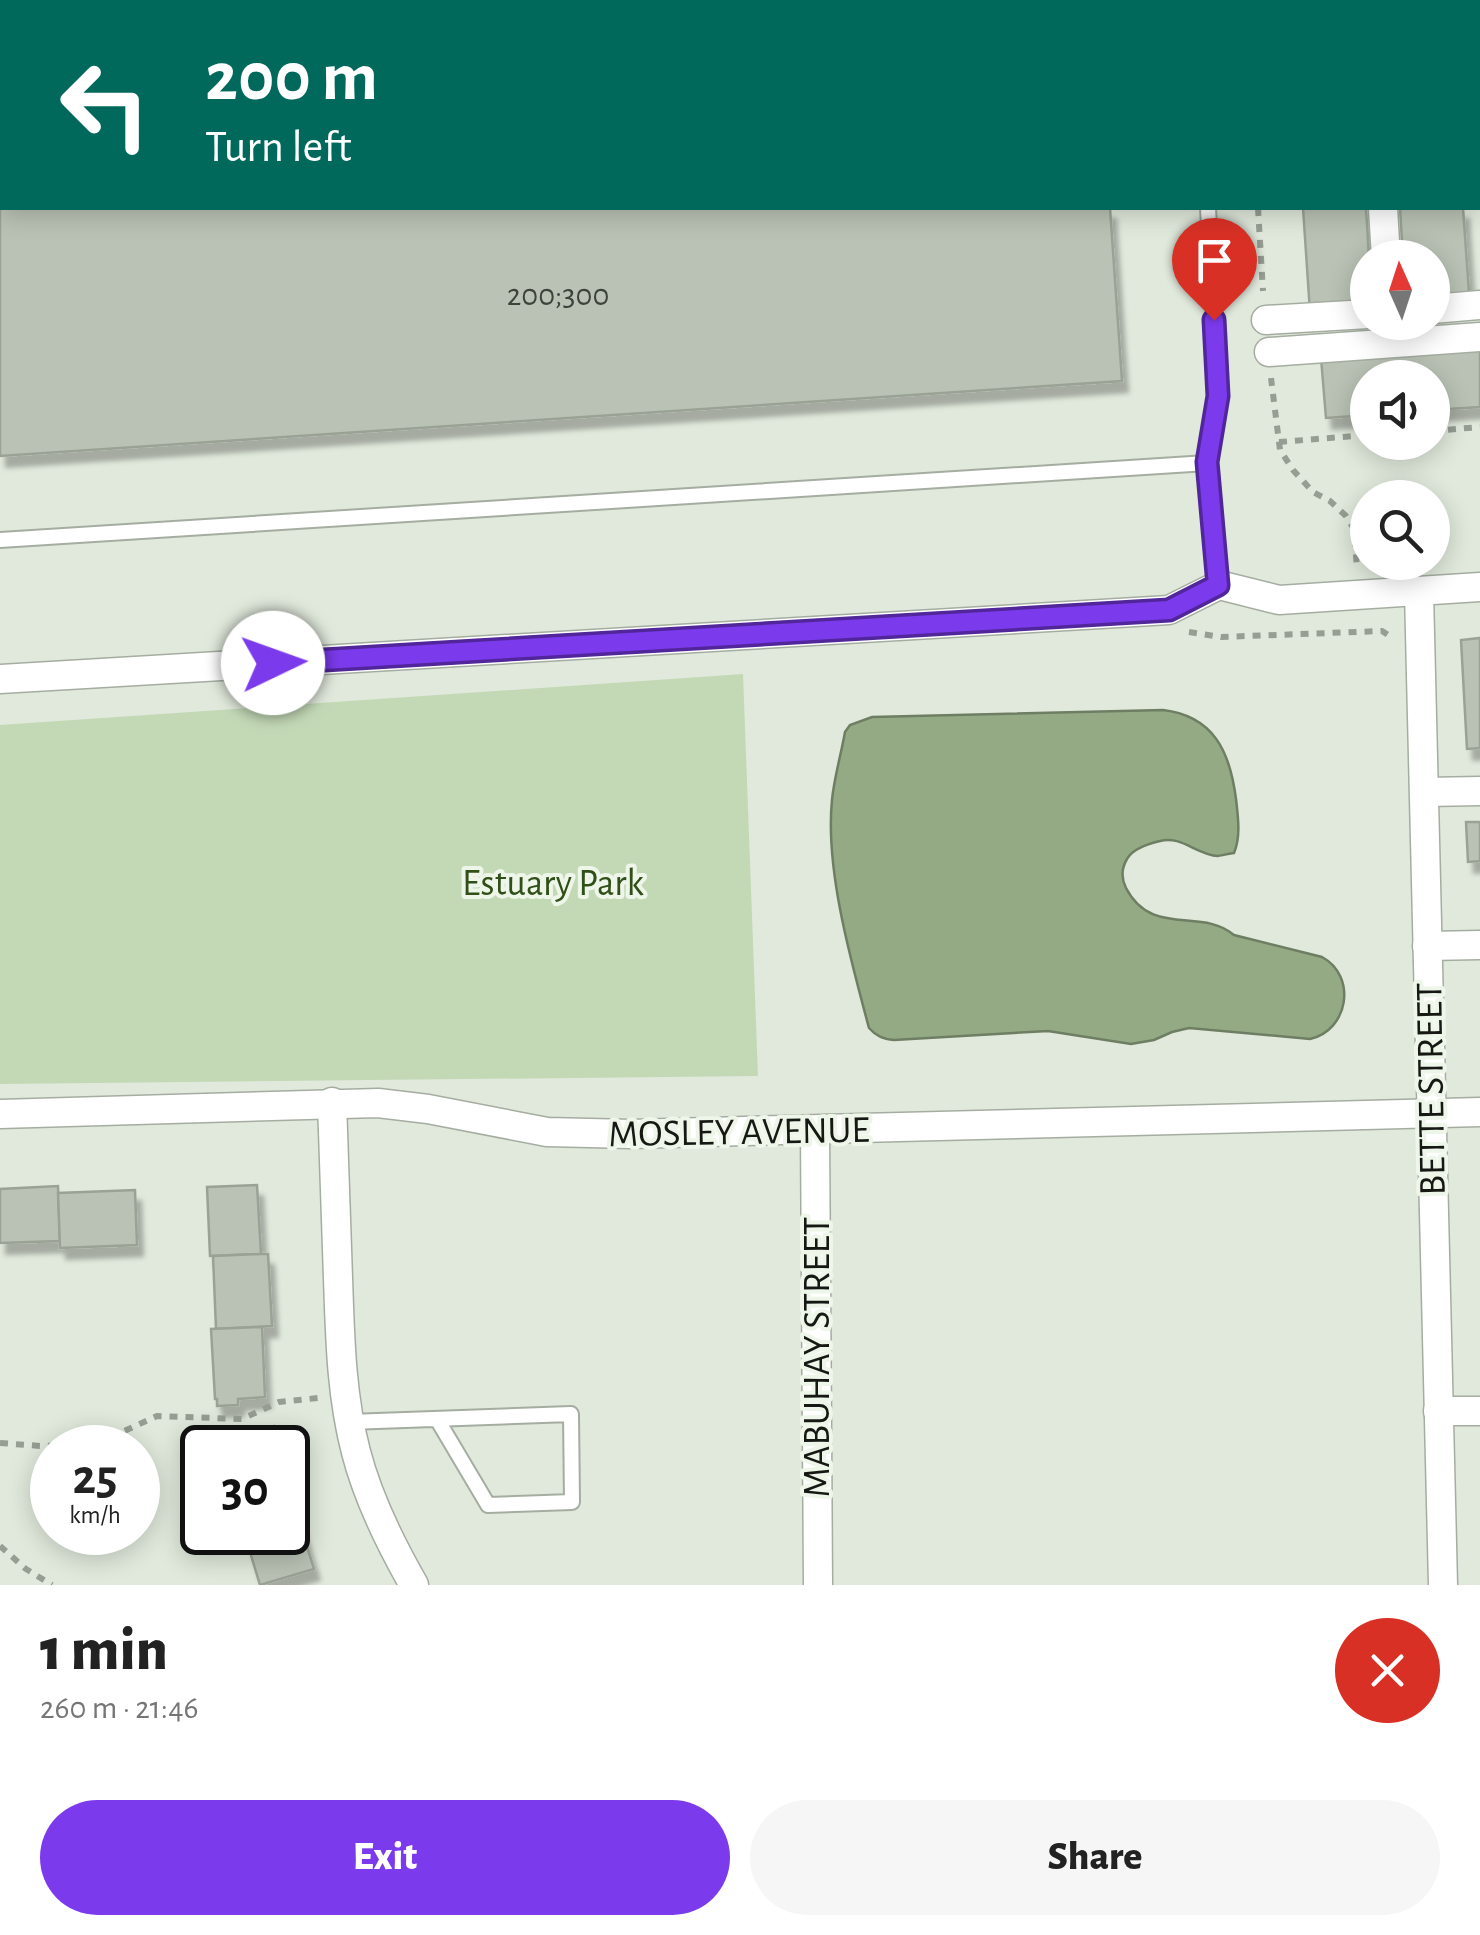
<!DOCTYPE html>
<meta charset="utf-8">
<style>
body{margin:0;font-family:"Alegreya Sans",sans-serif;background:#f6f6f6;color:#222;height:100vh;display:flex;flex-direction:column;font-size:38px;white-space:nowrap}
*{box-sizing:border-box;margin:0}
p{font-size:32px;color:#767676}
.icon{flex:none;width:55px;height:55px;fill:none;stroke:currentColor;stroke-width:2;stroke-linecap:round;stroke-linejoin:round}
.map{position:relative;height:1585px;overflow:hidden}
.drawer{display:flex;flex-direction:column;background:#fff;flex:1}
.drawer>*{flex:none}
.banner{position:absolute;left:0px;top:0px;width:1480px;height:210px;box-shadow:0 5px 25px #0003;background:#00695c;color:#fff;overflow:hidden}
.needle{width:65px;rotate:357deg}
.buttons{position:absolute;left:1350px;top:240px;display:grid;gap:20px}
.buttons a{display:grid;place-items:center;width:100px;height:100px;border-radius:50%;background:#fff;box-shadow:0 5px 25px #0003;font-size:50px}
.speed{position:absolute;left:30px;top:1425px;display:flex;gap:20px;font-size:50px;font-weight:700;text-align:center}
.speed>*{display:grid;place-content:center;width:130px;height:130px;border-radius:50%;background:#fff;box-shadow:0 5px 25px #0003;line-height:1}
.speed small{font-size:25px;font-weight:400}
.speed .limit{border:5px solid #111;border-radius:15px;background:#fff;color:#111}
.pin{position:absolute;display:grid;place-items:center;width:85px;height:85px;color:#fff;margin:-102px -42px;border-radius:50% 50% 50% 0;rotate:-45deg;box-shadow:0 0 10px #0007}
.pin .icon{rotate:45deg}
.me{position:absolute;width:110px;margin:-55px;rotate:87deg;stroke-linejoin:round;filter:drop-shadow(0 0 8px #0008)}
.turn{display:flex;align-items:center;gap:35px;height:210px;padding:0 40px;font-size:45px}
.turn .icon{width:130px;height:130px;stroke-width:2.5}
.turn b{display:block;font-size:70px;line-height:85px}
.round{display:grid;place-items:center;flex:none;width:105px;height:105px;border-radius:52px;background:#f6f6f6}
.headline{display:flex;align-items:center;justify-content:space-between;height:170px;padding:0 40px}
h1{font-size:60px;font-weight:800;line-height:75px}
.button{display:flex;gap:20px;margin-top:auto;padding:20px 40px}
.button a{flex:1;height:115px;border-radius:60px;background:#7c3aed;color:#fff;font-size:40px;font-weight:800;line-height:115px;text-align:center}
.button a+a{background:#f6f6f6;color:#222}
.map>svg:first-child{display:block}
</style>
<div class="map">
<svg width="1480" height="1585" viewBox="0 0 1480 1585">
<defs>
<filter id="shadow"><feDropShadow dx="6" dy="11" stdDeviation="2.5" flood-color="#0004"/></filter>
</defs>
<rect width="100%" height="100%" fill="#e1e9dc"/>
<path fill="#c3d9b6" d="M743,674l15,402 -758,8v-359z"/>
<path fill="#94aa85" stroke="#6e7e63" stroke-width="2.5" d="M1163,710c51,6 67,42 73,89 2,18 5,37 -2,54 -2,0 -15,3 -16,3 -21,-1 -37,-21 -58,-15 -11,3 -27,7 -33,18 -6,10 -6,19 -1,29 26,50 75,19 108,47l88,22c35,19 27,73 -12,82l-121,-11 -17,4 -18,8 -23,4 -83,-13 -154,9c-11,-1 -18,-4 -25,-12 -18,-67 -44,-159 -37,-228 2,-22 9,-45 13,-68l5,-7 22,-8z"/>
<g fill="#bac2b5" stroke="#9aa295" stroke-width="2.5" filter="url(#shadow)">
<path d="M2,158v50h1108l12,173 -1122,75v-297z"/>
<path d="M1303,208h63l3,50h-1v49l-58,5z"/>
<path d="M1400,208h63l6,85 -37,3v-38h-29z"/>
<path d="M1480,346v61l-48,3v-32h-64v37l-42,3 -5,-60z"/>
<path d="M1480,638v110l-13,1 -6,-109z"/>
<path d="M1466,822h14v39l-12,1z"/>
<path d="M257,1185l4,69 -51,2 -3,-69z"/>
<path d="M58,1186l2,55 -60,2v-54z"/>
<path d="M135,1190l2,55 -77,3 -2,-55z"/>
<path d="M261,1254h7l4,72 -56,3 -3,-73z"/>
<path d="M262,1327l3,70 -27,2v6l-21,1v-7h-2l-4,-70z"/>
<path d="M274,1426l6,22h-57l-2,-6z"/>
<path d="M292,1499l22,70 -54,16 -16,-53h44v-31z"/>
</g>
<g fill="none" stroke-linecap="round" stroke-linejoin="round">
<g stroke="#a5ada1" stroke-width="18">
<g id="lane">
<path d="M1178,0l2,2"/>
<path d="M894,2l42,-2"/>
<path d="M0,56h2"/>
<path d="M1207,463l11,-68 -10,-187"/>
<path d="M0,540l1207,-77 12,122"/>
<path d="M349,1422l222,-8 1,88 -84,3 -51,-86"/>
</g>
</g>
<g stroke="#a5ada1" stroke-width="31">
<g id="street">
<path d="M1370,0v2"/>
<path d="M1383,208l3,50"/>
<path d="M1432,309l48,-4"/>
<path d="M1266,320l102,-6"/>
<path d="M1269,352l211,-15"/>
<path d="M1419,592c10,331 14,662 24,993"/>
<path d="M0,679l1169,-69 50,-25 60,15 201,-13"/>
<path d="M1426,792l54,-1"/>
<path d="M1427,946l53,-1"/>
<path d="M332,1102c2,59 4,117 6,176 2,59 3,117 18,174 12,47 34,91 58,133"/>
<path d="M0,1114l378,-11 50,6 119,23 84,2 849,-22"/>
<path d="M815,1130l3,455"/>
<path d="M1438,1411h42"/>
</g>
</g>
<g stroke="#969d93" stroke-width="6" stroke-dasharray="8 8" stroke-linecap="butt">
<path d="M1257,0v2"/>
<path d="M1474,0v2"/>
<path d="M1478,49l2,33"/>
<path d="M1258,208l5,83"/>
<path d="M1271,378l9,72 13,20 20,22 17,9 16,15 8,13 3,40"/>
<path d="M1432,431l48,-4"/>
<path d="M1279,442l89,-7"/>
<path d="M1189,632l32,5 161,-6 6,4 1,6"/>
<path d="M0,1443l41,3 53,-1 63,-29 85,3 37,-17 39,-4"/>
<path d="M0,1546l26,23 26,16"/>
</g>
<use href="#lane" stroke="#fff" stroke-width="14"/>
<use href="#street" stroke="#fff" stroke-width="28"/>
</g>
<g fill="none" stroke-linecap="round" stroke-linejoin="round">
<g stroke="#51269a" stroke-width="25">
<path id="route" d="M273,663l896,-53 49,-25 -11,-123 11,-66 -4,-76"/>
</g>
<use href="#route" stroke="#7c3aed" stroke-width="18"/>
</g>
<g text-anchor="middle" stroke-width="8" stroke-linejoin="round" paint-order="stroke">
<g font-size="32" fill="#3e423c">
<text x="558" y="305">200;300</text>
</g>
<g font-size="38" fill="#314f18" stroke="#eef6e9">
<text x="553" y="895">Estuary Park</text>
</g>
<g font-size="38" fill="#151813" stroke="#eef6e9">
<text transform="translate(1430 1089) rotate(-91)" y="13">BETTE STREET</text>
<text transform="translate(739 1131) rotate(-1)" y="13">MOSLEY AVENUE</text>
<text transform="translate(816 1357) rotate(-90)" y="13">MABUHAY STREET</text>
</g>
</g>
</svg>
<div class="buttons">
<a><svg class="needle" viewBox="-14 -14 28 28"><path d="M0-13l5 13h-10z" fill="#e53935"/><path d="M0 13l5-13h-10z" fill="#767676"/></svg></a>
<a><svg class="icon" aria-label="sound" viewBox="0 0 24 24"><path d="M4 9h4l5-4v14l-5-4H4zM17 9q2 3 0 6"/></svg></a>
<a><svg class="icon" aria-label="search" viewBox="0 0 24 24"><circle cx="10" cy="10" r="6"/><path d="M15 15l6 6"/></svg></a>
</div>
<div class="speed"><div>25<small>km/h</small></div><div class="limit">30</div></div>
<div class="pin" style="left:1214px;top:320px;background:#d93025"><svg class="icon" aria-label="arrive" viewBox="0 0 24 24"><path d="M6 21V4h12l-3 4 3 4H6"/></svg></div>
<svg class="me" style="left:273px;top:663px" viewBox="-20 -20 40 40"><circle r="19" fill="#fff"/><path d="M0-13L10 11 0 6-10 11z" fill="#7c3aed"/></svg>
<div class="banner">
<div class="turn"><svg class="icon" aria-label="left" viewBox="0 0 24 24"><path d="M17 20v-9H6M10 6l-5 5 5 5"/></svg><div><b>200 m</b>Turn left</div></div>
</div>
</div>
<section class="drawer">
<div class="headline"><div><h1>1 min</h1><p>260 m · 21:46</p></div><a class="round" style="background:#d93025;color:#fff"><svg class="icon" aria-label="close" viewBox="0 0 24 24"><path d="M6 6l12 12M18 6L6 18"/></svg></a></div>
<div class="button"><a>Exit</a><a>Share</a></div>
</section>
